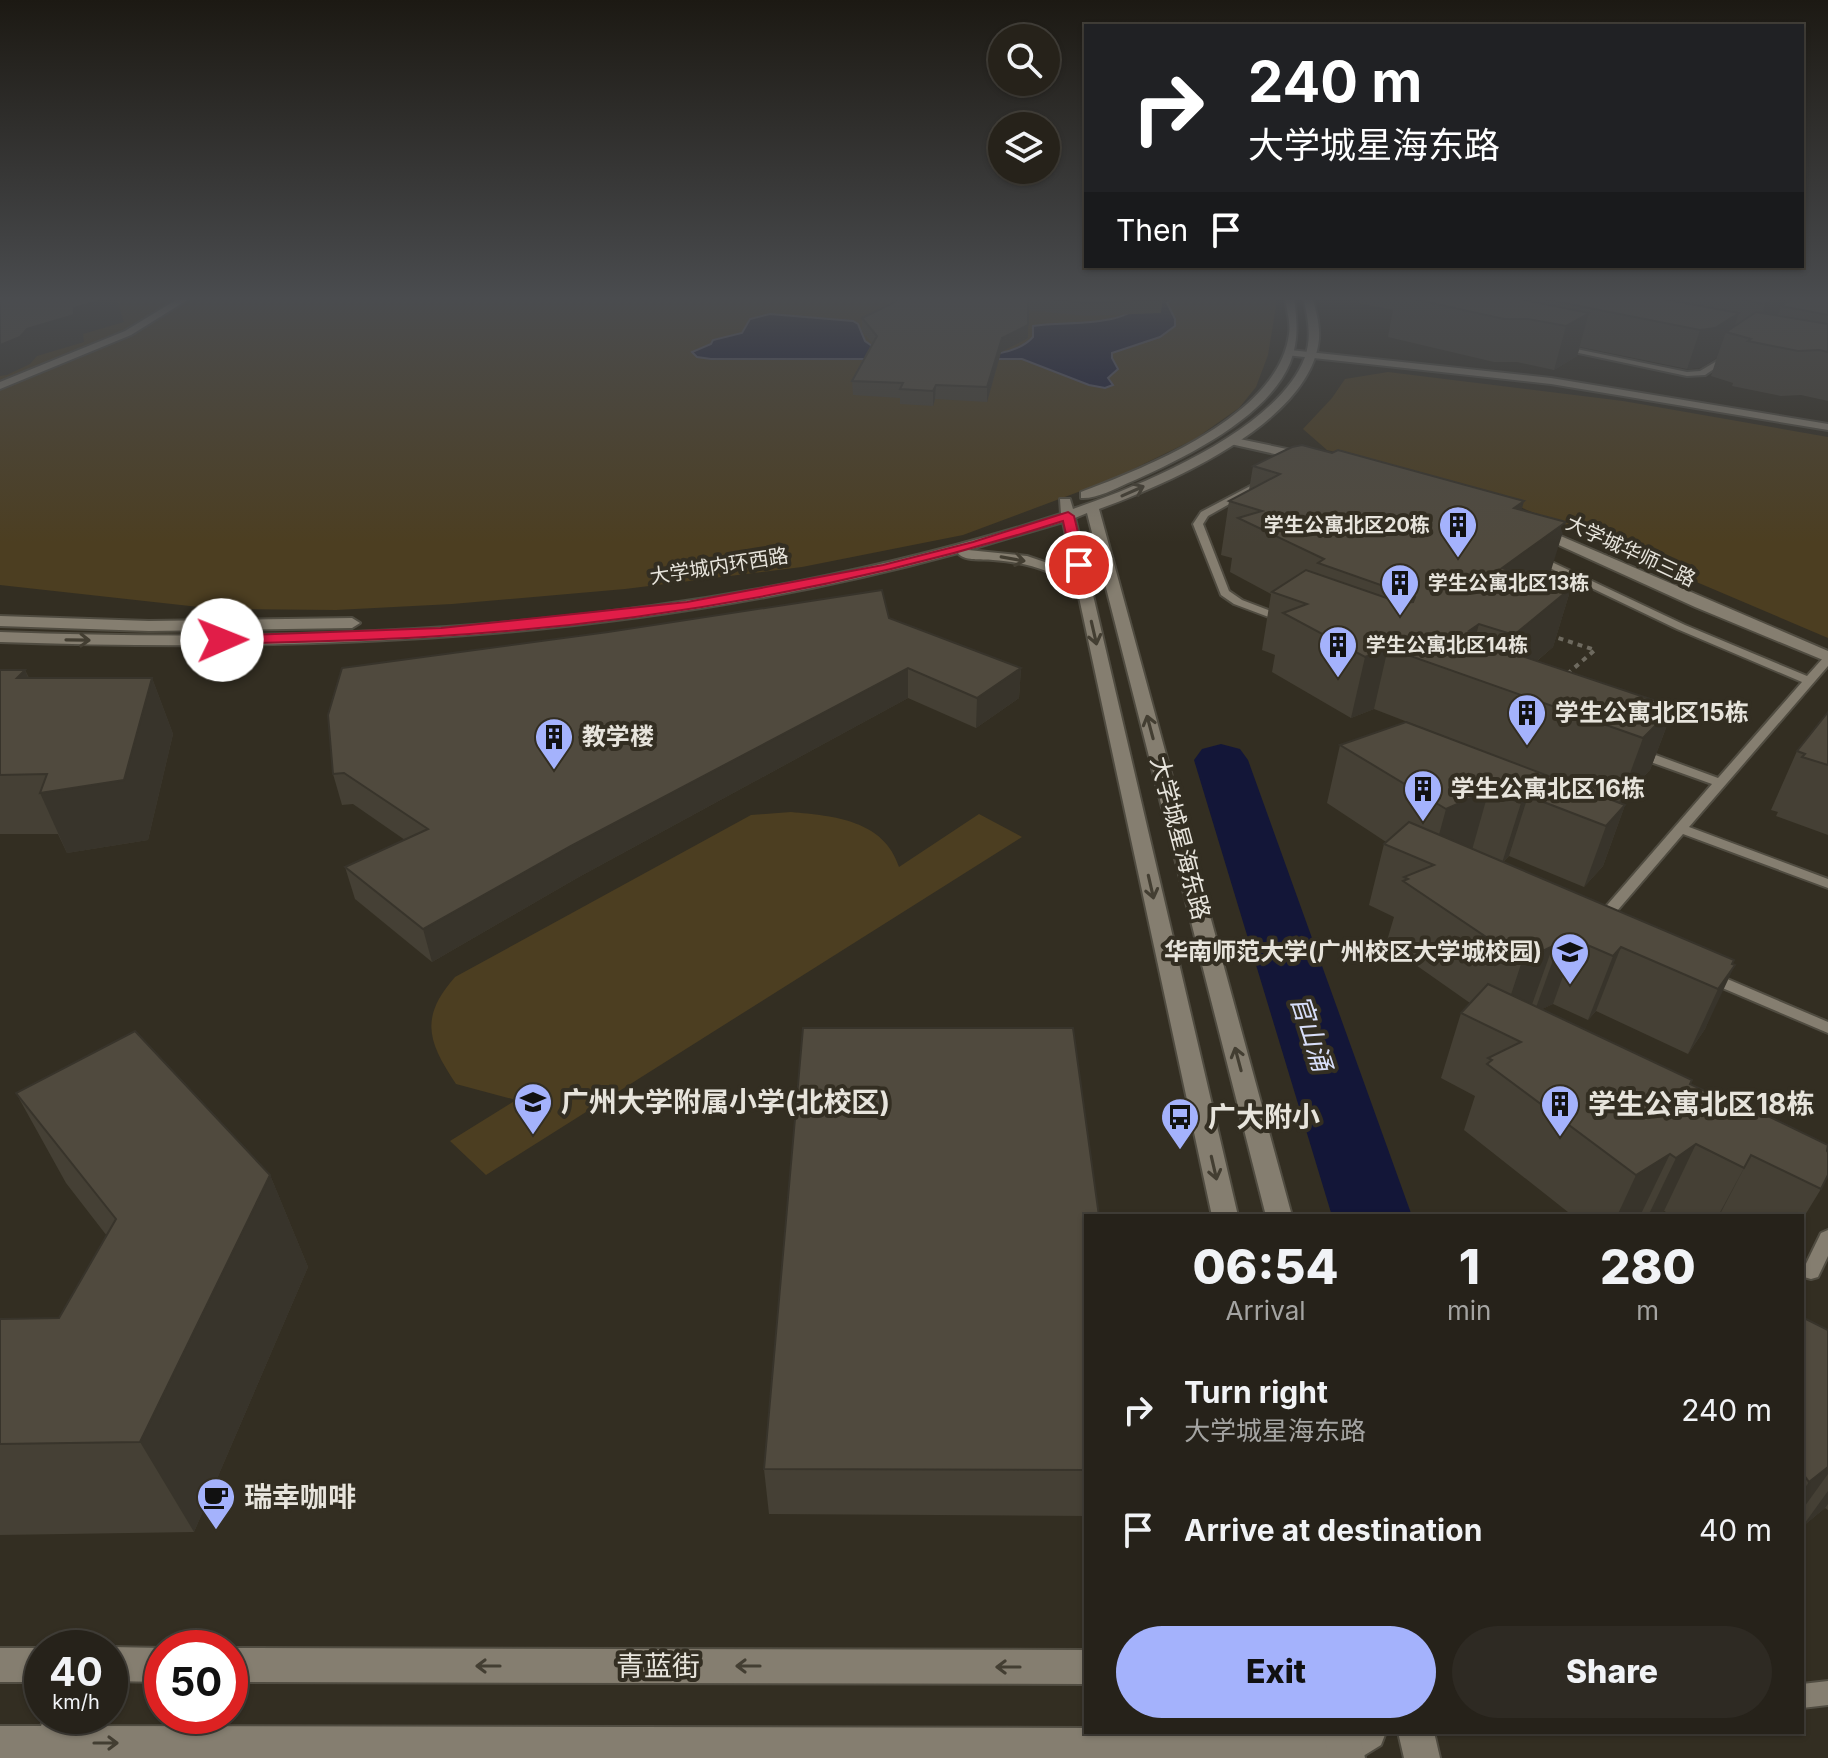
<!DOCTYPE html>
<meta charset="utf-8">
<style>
body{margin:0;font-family:Inter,"Noto Sans SC",sans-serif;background:#2e2a23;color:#f1f3f6;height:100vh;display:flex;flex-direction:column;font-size:30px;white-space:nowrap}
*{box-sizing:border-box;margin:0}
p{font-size:26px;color:#a4a4a2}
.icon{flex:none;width:44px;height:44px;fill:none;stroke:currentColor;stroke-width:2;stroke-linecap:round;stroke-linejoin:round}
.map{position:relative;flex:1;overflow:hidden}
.panel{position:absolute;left:1084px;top:1214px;width:720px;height:520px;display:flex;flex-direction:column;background:#26221a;border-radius:0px;box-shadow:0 2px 6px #0004,0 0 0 2px #423f39}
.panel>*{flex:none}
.banner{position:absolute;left:1084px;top:24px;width:720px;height:244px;border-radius:0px;box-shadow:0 2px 6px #0004,0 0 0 2px #423f39;background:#202124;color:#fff;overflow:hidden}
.controls{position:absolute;left:988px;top:24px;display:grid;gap:16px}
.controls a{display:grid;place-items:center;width:72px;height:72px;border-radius:50%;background:#26221a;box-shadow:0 2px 6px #0004,0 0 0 2px #423f39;font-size:40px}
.speed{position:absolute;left:24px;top:1630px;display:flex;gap:16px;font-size:40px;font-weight:700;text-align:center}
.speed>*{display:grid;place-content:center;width:104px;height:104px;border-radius:50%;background:#26221a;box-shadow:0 2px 6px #0004,0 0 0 2px #423f39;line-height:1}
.speed small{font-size:20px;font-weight:400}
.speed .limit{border:12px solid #d22;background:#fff;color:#111}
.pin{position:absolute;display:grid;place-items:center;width:68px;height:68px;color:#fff;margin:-34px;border:4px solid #fff;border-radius:50%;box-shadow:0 2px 8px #0007}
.me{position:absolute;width:88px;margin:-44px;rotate:89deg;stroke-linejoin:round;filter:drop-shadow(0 0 6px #0008)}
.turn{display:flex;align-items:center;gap:28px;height:168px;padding:0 32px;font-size:36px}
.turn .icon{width:104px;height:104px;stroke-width:2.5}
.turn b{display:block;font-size:56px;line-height:68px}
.then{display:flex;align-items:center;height:76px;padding:0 32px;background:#0003;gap:16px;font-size:30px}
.eta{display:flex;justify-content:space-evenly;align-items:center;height:136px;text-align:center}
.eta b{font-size:48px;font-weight:800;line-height:56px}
.button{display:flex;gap:16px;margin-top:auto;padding:16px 32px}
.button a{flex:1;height:92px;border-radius:48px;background:#a4b2fc;color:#111;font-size:32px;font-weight:800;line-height:92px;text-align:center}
.button a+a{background:#2e2a23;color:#f1f3f6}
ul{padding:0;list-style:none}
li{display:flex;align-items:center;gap:24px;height:120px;padding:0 32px}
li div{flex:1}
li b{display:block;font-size:30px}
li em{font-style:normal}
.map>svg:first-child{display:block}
</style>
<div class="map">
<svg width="1828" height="1758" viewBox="0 0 1828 1758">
<rect width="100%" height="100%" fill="#332e22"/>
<g fill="#4c3e21">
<path d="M0,297h1274l2,9 -8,49 -12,32 -17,21 -44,31 -82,40 -150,56 -161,32 -177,22 -173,15 -116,6 -119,-1 -217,-24z"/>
<path d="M1388,372l235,29 205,36v201l-322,-137 -112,-35 -67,-16 -24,-21 29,-31 13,-19z"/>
<path d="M791,812c43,4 93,8 108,55l80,-53 43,23 -536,338 -36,-34 66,-41 -60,-16c-28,-42 -37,-66 -1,-107l296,-162z"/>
</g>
<path fill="#131638" stroke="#535469" stroke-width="2" d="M1148,297h27l-8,6 8,16v7l-15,11 -48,16v5l6,11 -10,9 5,7 -8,3 -16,-3 -67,-26h-311l-14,-2 -5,-5 19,-8 2,-4 29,-7 8,-14 20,-5 83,7 5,3 7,17 10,7c40,3 130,21 158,-11v-11c36,-6 92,4 115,-29z"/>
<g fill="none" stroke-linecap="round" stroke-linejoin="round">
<path fill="#131638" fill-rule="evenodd" d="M1221,744l19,5 8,11 164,456h-80l-138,-456 8,-11z"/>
<g stroke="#504c41" stroke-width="4">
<g id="service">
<path d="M1562,346l125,26 13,-1 27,-16 6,1 -28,19 -18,1 -127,-27z"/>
<path d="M1256,483l7,2 -55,31 -5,8 26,67 13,9 47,18v4l-4,1 -51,-19 -13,-9 -28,-71 8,-12z"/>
<path d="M1533,556h6l146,69 122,51 17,-19 4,-1v10l-139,161 139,52v9l-145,-54 -78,91h-10l-2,-3 2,-3 117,-135 -78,-28 -2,-3 2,-3h8l76,28 84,-96 -125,-53 -144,-69z"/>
<path d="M1711,972l117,50v11l-122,-52 -3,-4 3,-4z"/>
<path d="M1828,1230v26l-10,21 -7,2 -7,-2 -2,-5 19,-39z"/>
<path d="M1828,1681v24l-26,3v-24z"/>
</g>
</g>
<g stroke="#504c41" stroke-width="4">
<path id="minor" d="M181,297h11l-61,38 -131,54v-7l125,-51z"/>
</g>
<g stroke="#504c41" stroke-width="4">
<g id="tertiary">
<path d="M1290,350l261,28 277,46v6l-277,-46 -265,-29 -1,-2z"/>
<path d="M1230,437l76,16 6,4 -6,4 -80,-18 -2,-2z"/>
<path d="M1535,525l293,126v11l-133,-55 -165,-75v-6z"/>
<path d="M110,1647l53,1 -1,34 -52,-1v-33h-3z"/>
<path d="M0,1648h43l-1,34h-42z"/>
<path d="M229,1648h1l856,2v34l-856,-2z"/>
<path d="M45,1716h37l-4,10 1008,2v4h300l-5,13 -21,13h-1360v-32h41z"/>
</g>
</g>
<g stroke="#504c41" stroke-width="4">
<g id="secondary">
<path d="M1285,297h9c3,25 5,43 -4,66 -23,56 -110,97 -162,120 -13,6 -32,16 -47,15v-6c67,-25 198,-77 208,-158 2,-11 -3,-26 -4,-37z"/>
<path d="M1303,297h9c4,14 8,27 7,42 -8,84 -152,145 -220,170l193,707h-26l-179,-703 -12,5 163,698h-26l-135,-628c-25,-19 -54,-26 -84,-28 -12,-1 -30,1 -35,-7 -313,86 -635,100 -958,89v-10c359,13 717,-7 1061,-118l-1,-15h10l3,10c68,-23 205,-79 232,-152 7,-20 3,-39 -2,-60zM1063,522l11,50 -47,-16 -59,-6z"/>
<path d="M0,616l149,5 203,-3 8,5 -8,5 -203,3 -149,-5z"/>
<path d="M1323,1732h36l6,26h-36z"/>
<path d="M1398,1732h36l6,26h-36z"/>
</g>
</g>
<path stroke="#6e6a5f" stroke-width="4" stroke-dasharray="5 5" stroke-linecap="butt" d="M1549,635l46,15 -29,25"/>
<use href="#service" fill="#857e70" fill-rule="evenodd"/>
<use href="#minor" fill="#857e70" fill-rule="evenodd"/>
<use href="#tertiary" fill="#857e70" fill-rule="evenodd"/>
<use href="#secondary" fill="#857e70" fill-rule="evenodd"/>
</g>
<g fill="#454035">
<path d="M898,297h265l-2,16 -76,3 -57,-6v28l-27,14 -14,50 -52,-3 -2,7 -33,-2v-6l-47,-3 -1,-14 21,-37 -11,-13v-13l33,-16z"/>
<path d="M1360,297h468v104l-27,-6 -20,1 -49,-10 1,-3 -22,-7 6,-19 -15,10 -15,2 -107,-22 -3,9 -23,14 -37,-8h-23l-106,-25 5,-27 -34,-7z"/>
<path d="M1253,466l269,44 27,67 -4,4 26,7 -18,59 -16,14 137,46 -24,63 -31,33 6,2 -22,61 -19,21 -75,-31 -6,6 229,102 -27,65 -17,25 -92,-43 -8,9 -35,-16 -11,5 149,75 130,105 -19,31v-4h-128l-10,-5 -8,5h-83l-109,-86 11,-34 -34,-18 20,-65 9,-10 -84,-59 8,-27 -25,-12 15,-61 2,-2 -59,-39 13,-58 236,42 -202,-78 -23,9 -79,-46 3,-17 -13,-5 9,-56 -41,-22 2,-14 -11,-3 8,-54 20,-11z"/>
<path d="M889,618l132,50 -2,30 -43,30 -68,-30 -331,180 -145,84 -77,-63 -10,-32 60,-27 -52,-36 -11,1 -9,-31z"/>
<path d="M0,670h25l4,8h123l21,56 -25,106 -81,13 -9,-19h-58z"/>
<path d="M1828,712v123l-52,-19 2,-4 -7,-2 26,-59z"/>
<path d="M16,1093l254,82 38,92 -114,265 -194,3v-216l59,-1 48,-82 -41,-53z"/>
<path d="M1086,1216v300l-317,-2 -5,-45z"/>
<path d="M1802,1317l26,13v180l-3,-2 -23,19z"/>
</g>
<g fill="#38342b">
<path d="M111,297h5l8,25 -41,12 1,8 -47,14 -7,8 -23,11 -7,1v-31l27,-16 47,-21z"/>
<path d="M1519,297h14l-6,22z"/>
<path d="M1779,297h8l-3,10 -3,-1 -11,30 -18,6 13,-38z"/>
<path d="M1589,313l-12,43 -23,14 12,-44z"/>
<path d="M1739,313l-7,21 -6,-2 -9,25 -15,10 -15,2 13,-39z"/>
<path d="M1028,325v13l-27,14 -14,50v-15l15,-49z"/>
<path d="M936,385l-1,14 -2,7v-15z"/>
<path d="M1524,501l-14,54 4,-47z"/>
<path d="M1566,522l-17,55 -63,48 16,-57z"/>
<path d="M1571,588l-18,59 -49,42 -5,-1 15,-53z"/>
<path d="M1479,624l-14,52 4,-45z"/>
<path d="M1388,648l-14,61 -23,9 14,-61z"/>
<path d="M908,668v30l-331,180 -145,84 -9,-33 148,-83z"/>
<path d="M1021,668l-2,30 -43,30 1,-30z"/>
<path d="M25,670l24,56 -32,-48z"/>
<path d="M152,678l21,56 -25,106 -81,13 -27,-60z"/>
<path d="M1674,707l-24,63 -31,33 24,-65z"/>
<path d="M1489,790l-17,60 -38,15 -3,-1 15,-55z"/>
<path d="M1528,796l-19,60 -7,7 19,-60z"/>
<path d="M1625,805l-22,61 -19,21 22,-61z"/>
<path d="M1576,940l-23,64 -19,9 23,-64z"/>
<path d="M1553,946l-23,64 -29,15 21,-64z"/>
<path d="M1621,947l-25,64 -8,9 25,-64z"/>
<path d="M1734,960l-7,16 8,-11 -30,64 -17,25 30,-65z"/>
<path d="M1696,1144l-32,67 -8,5h-8l28,-58z"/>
<path d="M1670,1154l-30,62h-23l19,-41z"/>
<path d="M1751,1155l-32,61h-1l26,-48z"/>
<path d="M270,1175l38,92 -114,265 -54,-90z"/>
<path d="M1828,1467v7l-26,36v-18l7,-10z"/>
<path d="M1828,1491v13l-3,4 -23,19z"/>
</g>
<g fill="#504a3e" stroke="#38342b" stroke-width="2">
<path d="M0,297h111l-37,11v7l-47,14 -7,8 -20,8z"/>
<path d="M898,297h130v28l-26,13 -15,49 -51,-2 -3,6 -33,-2 3,-6 -51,-2 25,-45 -15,-18 33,-16z"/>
<path d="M1031,297h132v3l-77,3z"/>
<path d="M1405,297h114v2l70,14 -23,13 -38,-7h-24z"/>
<path d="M1541,297h111l87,16 -24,15 -15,2 -161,-32z"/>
<path d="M1728,297h51l-14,7z"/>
<path d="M1790,297h38v18l-47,-9 10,-6z"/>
<path d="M1756,312l72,12v28l-9,-2 -21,1 -50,-10 3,-2 -25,-7z"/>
<path d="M1302,445l30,8 6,-3 186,51 -10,7 52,14 -64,46 69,20 -57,47 -35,-11 -10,7 34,12 -5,5 176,59 -31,31 -255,-90 -23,9 -82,-44 24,-9 -35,-12 34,-22 95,33 12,-1 2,-5 -97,-34 6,-4 -86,-41 24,-7 -33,-10 51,-27 -27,-8 39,-19z"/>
<path d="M882,590l7,28 132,50 -44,30 -69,-30 -337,178 -148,83 -78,-62 83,-38 -84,-56 -11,1 -5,-59 14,-47 266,-36z"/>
<path d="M0,670h25l-8,8h135l-28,102 -84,13 7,-19 -47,1z"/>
<path d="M1828,712v53l-26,-8 3,-3 -8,-3z"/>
<path d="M1406,722l219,83 -19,21 -78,-30 -7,7 -32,-13 -43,19 -106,-64z"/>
<path d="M1409,822l325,138 -2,4 3,1 -17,24 -97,-42 -8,9 -37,-16 -19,9 -4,-3 -31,15 -119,-80 5,-2 -4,-2 30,-12 -50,-21z"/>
<path d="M1488,984l204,96 -2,4 53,25 2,-4 83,40 -1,6 1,1v23l-7,14 -70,-34 -7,13 -48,-24 -20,14 -6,-4 -34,21 -149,-111 5,-4 -4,-2 33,-16 -60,-29z"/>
<path d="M803,1028h270l26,188h-13v254l-322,-1z"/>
<path d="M135,1031l135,144 -130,267 -140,2v-125l59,-1 57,-99 -100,-126z"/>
<path d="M1802,1317l26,13v137l-19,15 -3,-4 -4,3z"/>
</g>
<defs><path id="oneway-shaft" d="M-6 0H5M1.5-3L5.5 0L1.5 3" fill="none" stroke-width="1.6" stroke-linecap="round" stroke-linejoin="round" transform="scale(2)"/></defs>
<g stroke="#433e32">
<use href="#oneway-shaft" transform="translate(1133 491) rotate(-24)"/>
<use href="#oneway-shaft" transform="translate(1013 559) rotate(10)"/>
<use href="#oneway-shaft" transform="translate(1094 633) rotate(77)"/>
<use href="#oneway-shaft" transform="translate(78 640) rotate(1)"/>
<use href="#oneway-shaft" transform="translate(1150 727) rotate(-105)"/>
<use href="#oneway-shaft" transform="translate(1151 887) rotate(77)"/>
<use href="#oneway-shaft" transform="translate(1238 1059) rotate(-105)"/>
<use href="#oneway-shaft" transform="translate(1214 1168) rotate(77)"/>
<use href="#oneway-shaft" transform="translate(488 1666) rotate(-180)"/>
<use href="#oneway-shaft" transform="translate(748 1666) rotate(-180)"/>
<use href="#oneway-shaft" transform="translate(1008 1667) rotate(-180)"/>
<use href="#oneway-shaft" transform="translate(106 1743)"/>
</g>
<linearGradient id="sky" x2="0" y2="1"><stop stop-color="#1c1913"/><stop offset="0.55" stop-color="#4a4c4f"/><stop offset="1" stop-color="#4a4c4f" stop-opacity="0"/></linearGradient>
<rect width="1828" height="543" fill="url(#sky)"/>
<path fill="#e11d48" stroke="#92132f" stroke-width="2" d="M1068,512l6,4 12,49 -7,4 -6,-4 -10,-44c-201,64 -412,102 -623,115 -73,5 -146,6 -218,8l-7,-4 7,-4 219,-8 246,-26 196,-37 90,-23z"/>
<defs>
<g id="building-pin" transform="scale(2)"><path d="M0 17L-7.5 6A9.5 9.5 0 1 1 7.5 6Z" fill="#a4b2fc" stroke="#332e22"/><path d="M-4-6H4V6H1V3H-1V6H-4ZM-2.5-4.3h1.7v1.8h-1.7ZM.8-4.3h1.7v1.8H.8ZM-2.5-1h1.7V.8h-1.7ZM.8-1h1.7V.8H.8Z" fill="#111"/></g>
<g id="university-pin" transform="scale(2)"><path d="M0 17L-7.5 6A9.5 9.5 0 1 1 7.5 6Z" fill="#a4b2fc" stroke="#332e22"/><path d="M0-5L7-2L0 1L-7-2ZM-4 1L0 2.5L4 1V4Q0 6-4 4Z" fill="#111"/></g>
<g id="school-pin" transform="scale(2)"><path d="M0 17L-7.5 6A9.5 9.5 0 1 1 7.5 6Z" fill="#a4b2fc" stroke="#332e22"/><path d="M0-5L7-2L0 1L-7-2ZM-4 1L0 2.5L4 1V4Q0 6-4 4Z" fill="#111"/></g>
<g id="bus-pin" transform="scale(2)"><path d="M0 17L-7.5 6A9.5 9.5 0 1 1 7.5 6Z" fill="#a4b2fc" stroke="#332e22"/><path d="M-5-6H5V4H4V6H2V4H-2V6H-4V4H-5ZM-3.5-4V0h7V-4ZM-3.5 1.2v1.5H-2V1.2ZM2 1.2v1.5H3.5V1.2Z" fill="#111"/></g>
<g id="cafe-pin" transform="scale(2)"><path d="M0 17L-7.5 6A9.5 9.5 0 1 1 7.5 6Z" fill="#a4b2fc" stroke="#332e22"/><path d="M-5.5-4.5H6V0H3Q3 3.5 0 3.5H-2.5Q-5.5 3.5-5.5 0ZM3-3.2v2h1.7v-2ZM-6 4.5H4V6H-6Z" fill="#111"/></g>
</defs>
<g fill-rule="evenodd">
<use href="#building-pin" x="1458" y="525"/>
<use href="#building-pin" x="1400" y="583"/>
<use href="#building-pin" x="1338" y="645"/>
<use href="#building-pin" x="1527" y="713"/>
<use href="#building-pin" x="554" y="737"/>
<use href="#building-pin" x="1423" y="789"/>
<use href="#university-pin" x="1570" y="952"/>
<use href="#school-pin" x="533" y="1102"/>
<use href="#building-pin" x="1560" y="1104"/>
<use href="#bus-pin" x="1180" y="1117"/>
<use href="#cafe-pin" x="216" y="1497"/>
</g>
<g text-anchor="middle" stroke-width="8" stroke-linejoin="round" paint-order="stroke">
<g font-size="20" font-weight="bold" fill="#e7e4dc" stroke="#332e22" text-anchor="start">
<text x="1430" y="532" text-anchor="end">学生公寓北区20栋</text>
<text x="1428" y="590">学生公寓北区13栋</text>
<text x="1366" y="652">学生公寓北区14栋</text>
</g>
<g font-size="20" fill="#e7e4dc" stroke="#332e22">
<text transform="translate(1631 551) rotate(25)" y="7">大学城华师三路</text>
<text transform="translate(719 566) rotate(-9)" y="7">大学城内环西路</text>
</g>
<g font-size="24" font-weight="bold" fill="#e7e4dc" stroke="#332e22" text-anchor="start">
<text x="1555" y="721">学生公寓北区15栋</text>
<text x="582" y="745">教学楼</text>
<text x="1451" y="797">学生公寓北区16栋</text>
<text x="1542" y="960" text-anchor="end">华南师范大学(广州校区大学城校园)</text>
</g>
<g font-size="24" fill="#e7e4dc" stroke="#332e22">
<text transform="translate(1180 838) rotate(75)" y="8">大学城星海东路</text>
</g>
<g font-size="26" font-style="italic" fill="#d8def9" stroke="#332e22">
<text transform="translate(1311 1033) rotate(72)" y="9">官山涌</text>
</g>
<g font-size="28" font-weight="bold" fill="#e7e4dc" stroke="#332e22" text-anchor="start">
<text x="561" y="1112">广州大学附属小学(北校区)</text>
<text x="1588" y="1114">学生公寓北区18栋</text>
<text x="1208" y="1127">广大附小</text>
<text x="244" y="1507">瑞幸咖啡</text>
</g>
<g font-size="28" fill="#e7e4dc" stroke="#332e22">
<text x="658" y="1676">青蓝街</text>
</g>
</g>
</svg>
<div class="controls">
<a><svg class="icon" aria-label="search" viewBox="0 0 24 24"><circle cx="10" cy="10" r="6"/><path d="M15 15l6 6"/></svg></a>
<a><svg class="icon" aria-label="layers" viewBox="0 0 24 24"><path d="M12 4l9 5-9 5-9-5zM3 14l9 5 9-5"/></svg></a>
</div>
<div class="speed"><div>40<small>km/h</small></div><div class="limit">50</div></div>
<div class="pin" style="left:1079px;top:565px;background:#d93025"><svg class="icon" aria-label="arrive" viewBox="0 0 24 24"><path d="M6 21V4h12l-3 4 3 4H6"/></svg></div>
<svg class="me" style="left:222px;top:640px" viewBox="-20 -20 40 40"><circle r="19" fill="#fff"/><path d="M0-13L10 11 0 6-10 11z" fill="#e11d48"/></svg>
<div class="banner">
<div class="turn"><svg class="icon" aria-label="right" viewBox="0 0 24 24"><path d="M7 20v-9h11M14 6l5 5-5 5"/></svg><div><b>240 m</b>大学城星海东路</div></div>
<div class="then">Then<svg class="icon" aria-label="arrive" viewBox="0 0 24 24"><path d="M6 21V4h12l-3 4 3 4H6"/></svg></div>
</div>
<section class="panel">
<div class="eta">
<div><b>06:54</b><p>Arrival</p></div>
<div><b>1</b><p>min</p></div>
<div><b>280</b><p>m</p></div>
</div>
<ul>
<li><svg class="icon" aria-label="right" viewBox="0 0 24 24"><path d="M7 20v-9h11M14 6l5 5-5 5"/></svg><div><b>Turn right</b><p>大学城星海东路</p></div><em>240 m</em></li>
<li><svg class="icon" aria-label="arrive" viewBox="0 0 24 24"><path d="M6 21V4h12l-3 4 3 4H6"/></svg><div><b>Arrive at destination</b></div><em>40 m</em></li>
</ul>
<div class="button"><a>Exit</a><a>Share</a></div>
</section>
</div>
